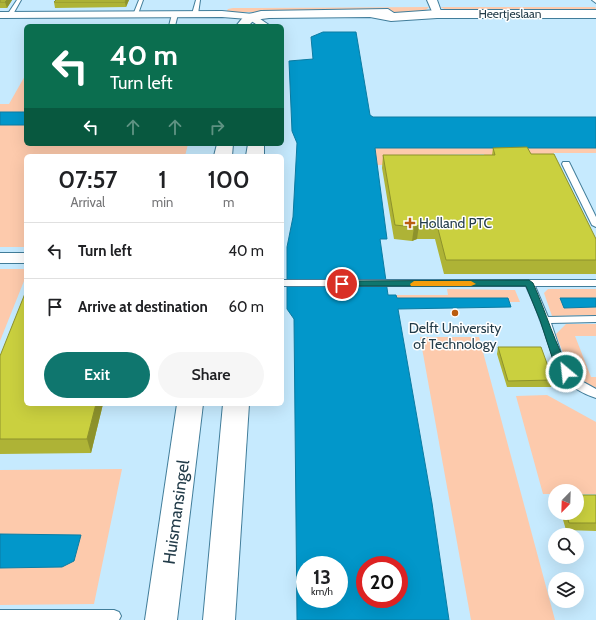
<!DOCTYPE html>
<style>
body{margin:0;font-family:Cabin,sans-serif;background:#f6f6f6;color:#202124;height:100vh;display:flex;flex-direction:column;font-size:15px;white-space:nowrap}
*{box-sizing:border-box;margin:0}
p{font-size:13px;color:#757577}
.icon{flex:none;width:22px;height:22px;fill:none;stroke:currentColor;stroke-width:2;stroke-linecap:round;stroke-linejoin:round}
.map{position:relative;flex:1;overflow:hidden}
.details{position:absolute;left:24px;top:154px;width:260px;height:252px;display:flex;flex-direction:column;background:#fff;border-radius:6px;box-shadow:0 4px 16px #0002}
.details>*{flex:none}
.hud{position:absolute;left:24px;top:24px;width:260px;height:122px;border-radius:6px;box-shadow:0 4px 16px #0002;background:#0b6e4f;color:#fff;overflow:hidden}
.needle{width:26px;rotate:203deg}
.buttons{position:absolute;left:548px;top:484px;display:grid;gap:8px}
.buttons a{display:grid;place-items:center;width:36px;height:36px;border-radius:50%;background:#fff;box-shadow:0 4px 16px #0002;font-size:20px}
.speed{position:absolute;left:296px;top:556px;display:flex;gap:8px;font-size:20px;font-weight:700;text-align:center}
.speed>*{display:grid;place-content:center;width:52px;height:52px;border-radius:50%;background:#fff;box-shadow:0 4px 16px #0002;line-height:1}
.speed small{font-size:10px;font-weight:400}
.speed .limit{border:6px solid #d22;background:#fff;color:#111}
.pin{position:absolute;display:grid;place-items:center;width:34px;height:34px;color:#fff;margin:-17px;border:2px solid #fff;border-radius:50%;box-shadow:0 1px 4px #0007}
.me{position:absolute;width:44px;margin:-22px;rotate:332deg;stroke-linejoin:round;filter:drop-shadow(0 0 3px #0008)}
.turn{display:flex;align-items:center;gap:14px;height:84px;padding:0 20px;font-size:18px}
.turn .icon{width:52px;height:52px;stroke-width:2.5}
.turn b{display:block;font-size:28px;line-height:34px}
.lanes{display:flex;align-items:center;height:38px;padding:0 20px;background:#0003;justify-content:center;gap:20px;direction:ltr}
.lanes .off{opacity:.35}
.eta{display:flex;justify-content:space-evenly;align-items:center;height:68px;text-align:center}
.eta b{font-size:24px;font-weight:600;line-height:28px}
.action{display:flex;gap:8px;margin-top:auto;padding:8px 20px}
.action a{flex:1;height:46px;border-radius:24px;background:#0f766e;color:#fff;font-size:16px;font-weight:600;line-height:46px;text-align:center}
.action a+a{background:#f6f6f6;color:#202124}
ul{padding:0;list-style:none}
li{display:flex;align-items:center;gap:12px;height:56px;padding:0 20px;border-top:1px solid #e0e0e0}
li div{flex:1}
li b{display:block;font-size:15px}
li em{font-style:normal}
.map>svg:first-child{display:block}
</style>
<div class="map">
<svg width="596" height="620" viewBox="0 0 596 620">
<rect width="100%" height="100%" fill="#c6eafe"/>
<g fill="#fdcaac">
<path d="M429,7l-3,3 -9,2h-191l2,-3 5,-1z"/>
<path d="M440,7h155l1,1 -1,2 -146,1z"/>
<path d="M26,74v22l-2,4h2v12h-26v-8h9z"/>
<path d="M0,125h26v19h162l-3,12h-159v91h-26z"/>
<path d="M374,148h222v5h-43l1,4h-69l-1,-3 -64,1 1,10h-44z"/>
<path d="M0,269h26v7l-26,65z"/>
<path d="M447,289l68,1 5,12h-11l-1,-4h-111l-1,-3h52z"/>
<path d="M548,289h48v9h-36l4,10 32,-1v8l-44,1 -8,-23z"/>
<path d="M566,324h30v12h-21l16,41h5v11l-23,-8 -17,-46z"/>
<path d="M420,337h59l76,283h-84z"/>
<path d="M547,395l49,27v72h-19v-3h-22v3h-12l-27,-98z"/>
<path d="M122,469l-28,135 -94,1v-37l62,-1 19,-32 -81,-1v-64z"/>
</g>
<g fill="#0297ca" stroke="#0c7ca3" fill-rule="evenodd">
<path d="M323,32h33l14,83 3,2h223v31h-221l12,91h-7l8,56h8l1,3h111l3,9 -113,2 34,194 17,117h-152l-3,-301 -7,-10v-62l6,-30 4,-74 -5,-12 -3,-70 24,-2 -2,-22zM305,565h34v34h-34zM365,565h34v34h-34z"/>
<rect x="0" y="112" width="26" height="13"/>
<path d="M560,298h36v9l-32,1z"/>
<path d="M0,534l81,1 -7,26 -12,6 -62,1z"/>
</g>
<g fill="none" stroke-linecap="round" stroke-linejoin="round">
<g stroke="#417d9a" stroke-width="2">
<g id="service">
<path d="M17,0h4l-9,16h-4l-1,-1z"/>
<path d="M139,0h4l-5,14 -5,1z"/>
<path d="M196,0h4l-2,14 -3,2 -3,-2z"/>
<path d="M592,0h4v3z"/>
<path d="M175,12l3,2 -3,12h-6l3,-12z"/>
<path d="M563,162h6l1,2 26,53v10l-4,-2 -30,-61z"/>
<path d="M282,280h314v6h-61l13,31 48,-1v6l-45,1 13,39 12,16 20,11v9c-42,-13 -42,-43 -56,-78 -4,-12 -9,-23 -14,-34h-244z"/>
<path d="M0,610h114l5,2 2,4 -2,4h-119z"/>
</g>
</g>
<g stroke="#417d9a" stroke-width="2">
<g id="minor">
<path d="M427,0h10l5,14 -2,2h-6z"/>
<path d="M222,11l31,3 16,11 -10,1 -11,-7 -26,-2 -222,1v-6z"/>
<rect x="0" y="253" width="26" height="10"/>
</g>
</g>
<g stroke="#417d9a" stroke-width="2">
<g id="tertiary">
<path d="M388,9l6,4 43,-3h159v8h-159l-46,3 -21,-4 -101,1 -15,2 -6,6h-12l9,-11 16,-4z"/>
<path d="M217,144h16l-1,12h-18z"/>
<path d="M248,144h16v12h-18z"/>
<path d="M177,404h26l-26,216h-32z"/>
<path d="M223,404h26l-14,216h-32z"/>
</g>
</g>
<use href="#service" fill="#fff" fill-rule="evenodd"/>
<use href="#minor" fill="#fff" fill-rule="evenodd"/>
<use href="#tertiary" fill="#fff" fill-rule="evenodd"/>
</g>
<g fill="#aeb336">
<path d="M0,0h12l-5,8h-7z"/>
<path d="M56,0h73l-3,7 -71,1 -1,-6z"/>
<path d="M493,148l38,6 65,85v35h-152l-9,-35h-18l-5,2 -18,-2 -12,-71 1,-13h109z"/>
<path d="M498,347l55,33 -2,7h-44l-10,-33z"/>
<path d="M0,356l103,48 -12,49 -91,1z"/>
<path d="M596,495v36l-30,-1 -5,-17h16z"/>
</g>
<g fill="#8d922c">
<path d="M7,0h5l-5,8 -2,-6z"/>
<path d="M126,0h3l-3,7 -1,-5z"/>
<path d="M419,225l-2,14 -5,2 2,-14z"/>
<path d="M96,404h7l-12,49 -4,-14z"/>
</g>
<g fill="#cad03f" stroke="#8d922c">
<path d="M0,0h7l-2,2h-5z"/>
<path d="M56,0h70l-1,2h-71z"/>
<path d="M527,147l4,7h23l42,85v21h-150l-9,-35h-18l-5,2 -19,-2 -12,-70h112l-2,-7z"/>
<path d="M26,291v113h70l-9,35h-87v-83z"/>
<path d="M498,347h43l12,33 -45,1z"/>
<path d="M577,495h19v28h-27l-3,-10h11z"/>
</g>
<path fill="#0f766e" stroke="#0a4d48" d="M529,280l4,3c13,29 22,62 38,89l-2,2h-7l-8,-11 -14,-43 -14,-34h-184l-4,-2 4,-3z"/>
<path fill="#f59e0b" d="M414,281h57l5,3 -5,2h-60l-1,-2z"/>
<g fill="#ba5c0f" stroke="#fff" stroke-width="1.5">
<path d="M408 217h4v4h4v4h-4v4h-4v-4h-4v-4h4z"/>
<circle cx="455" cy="313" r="4"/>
</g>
<g text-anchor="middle" stroke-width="3" stroke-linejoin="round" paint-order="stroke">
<g font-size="12" fill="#233c49" stroke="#fff">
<text x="510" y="18">Heertjeslaan</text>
</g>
<g font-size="14" fill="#233c49" stroke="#fff" text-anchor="start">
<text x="419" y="228">Holland PTC</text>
<text x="455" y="333" text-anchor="middle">Delft University<tspan x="455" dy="16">of Technology</tspan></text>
</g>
<g font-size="17" fill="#233c49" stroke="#fff">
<text transform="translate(176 512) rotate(-82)" y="6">Huismansingel</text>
</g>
</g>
</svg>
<div class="buttons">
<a><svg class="needle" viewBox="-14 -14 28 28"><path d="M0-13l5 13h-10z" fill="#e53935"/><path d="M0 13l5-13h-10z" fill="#757577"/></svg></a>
<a><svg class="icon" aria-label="search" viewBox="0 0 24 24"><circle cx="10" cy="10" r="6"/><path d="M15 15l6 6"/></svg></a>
<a><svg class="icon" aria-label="layers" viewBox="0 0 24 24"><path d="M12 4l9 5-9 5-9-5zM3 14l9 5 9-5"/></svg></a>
</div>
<div class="speed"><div>13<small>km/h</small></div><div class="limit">20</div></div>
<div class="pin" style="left:342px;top:284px;background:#d93025"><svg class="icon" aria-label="arrive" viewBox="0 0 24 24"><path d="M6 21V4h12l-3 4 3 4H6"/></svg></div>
<svg class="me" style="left:566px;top:372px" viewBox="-20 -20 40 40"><circle r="17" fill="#0f766e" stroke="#fff" stroke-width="3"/><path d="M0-11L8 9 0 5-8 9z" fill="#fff"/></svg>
<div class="hud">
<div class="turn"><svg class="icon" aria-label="left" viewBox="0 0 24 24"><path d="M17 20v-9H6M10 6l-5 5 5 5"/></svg><div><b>40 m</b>Turn left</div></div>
<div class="lanes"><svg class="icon" aria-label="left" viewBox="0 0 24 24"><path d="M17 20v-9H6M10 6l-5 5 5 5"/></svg><svg class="icon off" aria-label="ahead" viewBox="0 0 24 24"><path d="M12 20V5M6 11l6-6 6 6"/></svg><svg class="icon off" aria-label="ahead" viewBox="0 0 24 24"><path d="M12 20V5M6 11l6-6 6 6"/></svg><svg class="icon off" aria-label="right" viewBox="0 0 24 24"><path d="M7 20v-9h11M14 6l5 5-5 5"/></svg></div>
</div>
<section class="details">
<div class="eta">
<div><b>07:57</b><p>Arrival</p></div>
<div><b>1</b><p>min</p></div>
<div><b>100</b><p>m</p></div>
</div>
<ul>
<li><svg class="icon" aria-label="left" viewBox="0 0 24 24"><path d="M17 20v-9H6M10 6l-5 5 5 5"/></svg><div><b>Turn left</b></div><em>40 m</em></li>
<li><svg class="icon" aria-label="arrive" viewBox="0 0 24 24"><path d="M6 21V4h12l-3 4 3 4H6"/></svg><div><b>Arrive at destination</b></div><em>60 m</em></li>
</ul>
<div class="action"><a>Exit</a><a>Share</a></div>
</section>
</div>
